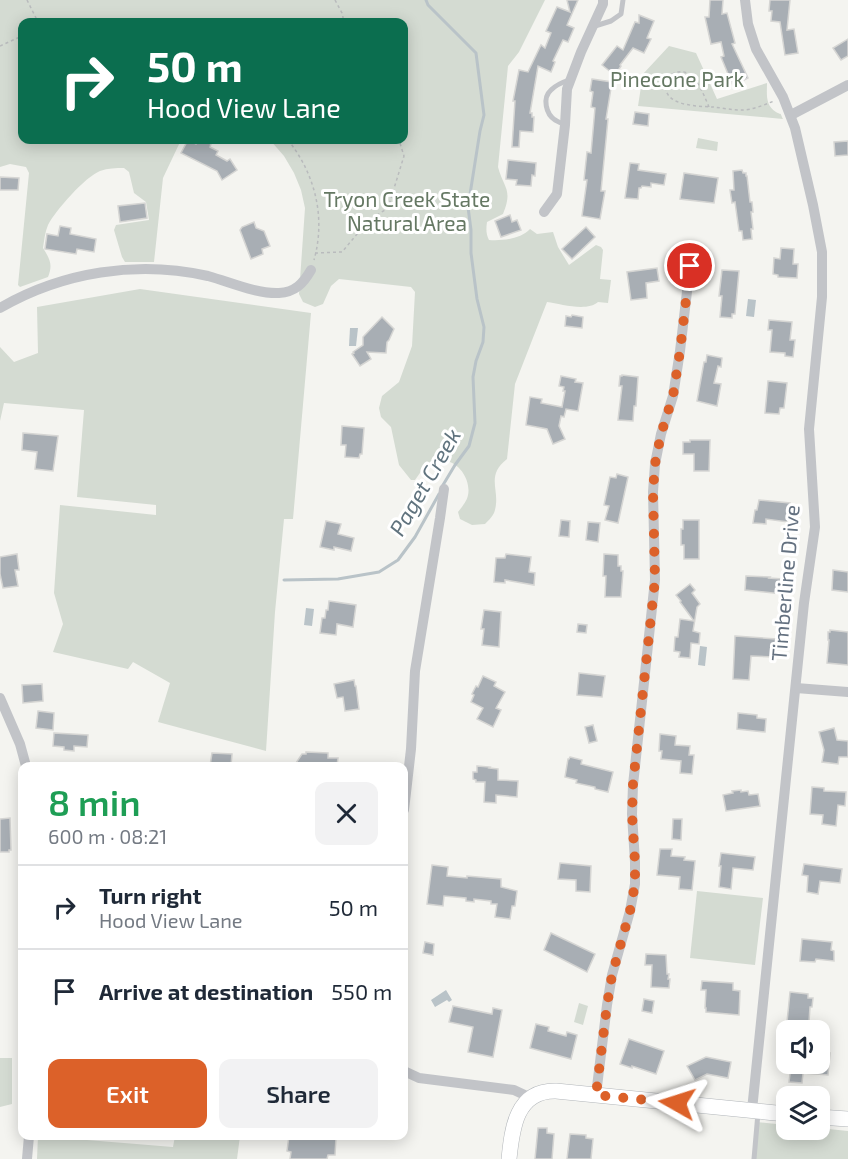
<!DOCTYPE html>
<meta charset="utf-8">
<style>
body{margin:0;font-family:"Exo 2",sans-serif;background:#f2f2f3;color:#1f2937;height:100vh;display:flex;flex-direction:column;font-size:22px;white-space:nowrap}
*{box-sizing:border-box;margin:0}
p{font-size:20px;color:#747a83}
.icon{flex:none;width:33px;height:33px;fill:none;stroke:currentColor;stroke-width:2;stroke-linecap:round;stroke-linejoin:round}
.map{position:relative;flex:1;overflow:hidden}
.sheet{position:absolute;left:18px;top:762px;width:390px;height:378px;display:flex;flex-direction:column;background:#fff;border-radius:12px;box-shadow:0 3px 15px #0003}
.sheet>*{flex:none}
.banner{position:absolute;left:18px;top:18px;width:390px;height:126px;border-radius:12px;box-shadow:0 3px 15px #0003;background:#0b6e4f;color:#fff;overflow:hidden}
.tools{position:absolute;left:776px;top:1020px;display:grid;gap:12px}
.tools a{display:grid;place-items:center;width:54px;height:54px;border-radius:12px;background:#fff;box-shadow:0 3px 15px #0003;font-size:30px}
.pin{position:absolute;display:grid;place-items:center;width:51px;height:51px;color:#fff;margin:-26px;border:3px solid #fff;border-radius:50%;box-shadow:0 2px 6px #0007}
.me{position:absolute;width:66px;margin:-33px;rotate:276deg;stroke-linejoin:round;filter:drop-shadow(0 0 4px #0008)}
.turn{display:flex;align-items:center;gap:21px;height:126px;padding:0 30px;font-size:27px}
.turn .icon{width:78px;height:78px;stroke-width:2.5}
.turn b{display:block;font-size:42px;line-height:51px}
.round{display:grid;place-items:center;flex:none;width:63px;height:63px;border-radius:12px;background:#f2f2f3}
.head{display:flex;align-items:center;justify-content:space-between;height:102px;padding:0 30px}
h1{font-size:36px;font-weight:600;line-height:45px;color:#1e9e55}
.action{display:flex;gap:12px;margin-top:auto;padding:12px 30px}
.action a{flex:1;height:69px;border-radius:12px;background:#dc6129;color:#fff;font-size:24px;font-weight:600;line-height:69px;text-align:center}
.action a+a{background:#f2f2f3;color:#1f2937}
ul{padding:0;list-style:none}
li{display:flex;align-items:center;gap:18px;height:84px;padding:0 30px;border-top:2px solid #e0e1e3}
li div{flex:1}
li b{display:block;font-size:22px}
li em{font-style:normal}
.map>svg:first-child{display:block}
</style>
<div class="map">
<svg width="848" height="1159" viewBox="0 0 848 1159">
<rect width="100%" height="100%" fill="#f4f4f0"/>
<g fill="#d4dbd2">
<path d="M0,0h545l-26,52 -11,14 -10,101c6,22 15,22 5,47l-16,8c-1,7 -1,12 2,18 13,1 32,-1 41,-11l7,5 16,-2 5,15 11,18 27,-20 5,2 2,3 -3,29 11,1 -3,23 -10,-1c-11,10 -37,2 -51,0l-32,82 -8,75c-23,18 -5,32 -13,54 -2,4 -6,8 -9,11l-13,1 -12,-6 -2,-7c4,-5 9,-11 10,-17 3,-14 -8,-32 -22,-34 -6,-2 -13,1 -19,2l-12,17h-4l-12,-15 -8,-38 -10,-10 -2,-9 3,-12 17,-14 13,-36 3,-54 -4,-5 -72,-8 -8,7 -8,18 -8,3 -12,-5 -4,-8 6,-86 -4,-18 -7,-17 -10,-17 -14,-16h134v-118h-382v118h159l-18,38 -9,84h-29l-3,-5 -8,-27 2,-5 33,-5 -3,-18 -12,-9 -5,-21 -5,-4c-8,0 -16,0 -24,3 -15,6 -44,39 -52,54 -3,7 -4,16 -5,23 7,11 10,17 5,29l-28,10 -2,-2 11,-112 -3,-6 -16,-3 -10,3z"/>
<path d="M669,46l27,7 21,46 50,-16c0,11 -2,22 9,29 7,4 3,-1 7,7l-145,-13 5,-32z"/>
<path d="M698,138l20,4 -1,9 -21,-3z"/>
<path d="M140,289l171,24 -18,206h-9l-9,93 -9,139 -108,-29 12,-39 -37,-21 -5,7 -75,-17 10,-28 -9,-31 6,-88 96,10v-10l-79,-8 7,-87 -80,-7 -4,18v-74l14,15 24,-9 -1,-46z"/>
<path d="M697,891l66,7 -8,67 -65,-7z"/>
<path d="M579,1003l9,3 -5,19 -9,-3z"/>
<path d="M0,1058h12v46l-12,3z"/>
<path d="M756,1122l30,3v5h33v-2l29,3v28h-95z"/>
<path d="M38,1136l135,11 2,-11h65l-3,23h-200z"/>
</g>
<g fill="#b9c3c8">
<path d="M748,299l8,1 -2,17 -8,-1z"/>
<path d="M350,328h8l-2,18h-7z"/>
<path d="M306,608l8,1 -2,17 -8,-1z"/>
<path d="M700,646l7,1 -2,19 -7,-1z"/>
<path d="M446,990l6,10 -3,2 -2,-2 -12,7 -4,-7z"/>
</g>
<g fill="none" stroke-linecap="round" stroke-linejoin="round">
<g stroke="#b9c3c8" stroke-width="3">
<path d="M426,0l2,5 48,48 8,62 -4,16 -12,76 3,23v23l6,46 7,28 -1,15 -7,19 -3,16 2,46 -6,23 -14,19 -12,20"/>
<path d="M284,580l54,-1 41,-7 19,-12 17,-23 24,-43"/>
</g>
</g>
<g fill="#a8aeb4" stroke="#d5d5d3" stroke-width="1.5">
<path d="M567,0h11l-11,25 7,3 -6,14 -5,-2 -10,21 2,1 -4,10 -13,-6 -8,47h2v4h2l-1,15 -13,-1 -1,16h-7l3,-46h-2l6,-31 9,2 13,-27 4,3 6,-15 -5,-2 11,-24 13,5z"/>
<path d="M710,0h13l-1,14 5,-1 8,30 -3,1 16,34 -15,8 -12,-29 3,-1 -3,-14 -10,2 -6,-27h4z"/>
<path d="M770,0h20l-3,30 7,-1 4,24 -13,2 -5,-33 -9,-1 1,-10h-3z"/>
<path d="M639,15l15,6 -7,17 4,1 -7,14 -11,-5 -13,17 1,1 -2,3 5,4 -4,4h-3l-15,-12 15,-19 6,4 12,-28 4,1z"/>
<path d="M848,39v17l-7,4 -8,-12z"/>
<path d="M592,79l20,3 -6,37h2l-7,72h4l-5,28 -18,-3 5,-36h-3l3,-28 4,1 4,-45 -4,-1 2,-15 -3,-1z"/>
<path d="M635,112l14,2 -1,12 -15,-2z"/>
<path d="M188,140l8,4 2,-4h4l9,4 -1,3 8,4 -2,4 11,6 3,-2 7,11 -15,10 -5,-9 -36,-18z"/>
<path d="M848,141v14l-13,1 -1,-14z"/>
<path d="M508,160l28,3 -1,13 -3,-1 -1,11 -15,-1 1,-5 -11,-1z"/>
<path d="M630,163l9,1 -1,6 28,4 -2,11 -13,-2v4l-9,-1 -1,2h-2l-1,11 -13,-1z"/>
<path d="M742,170l1,3h3v3h1l3,26h2l1,10h-2l2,17h-2l1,10 -9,1 -1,-9h-3l-4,-29 -3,1 -2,-13h4l-1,-19z"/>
<path d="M684,173l34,5 -4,25 -34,-4z"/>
<path d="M0,177l19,1 -1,12h-18z"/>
<path d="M145,203l2,15 -27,4 -2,-16z"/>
<path d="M510,215l2,7 5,-2 4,10 -20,7 -6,-16z"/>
<path d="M254,222l2,6 8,3 6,15 -8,3 1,5 -12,5 -11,-29 2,-3z"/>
<path d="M60,226l11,2 -1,6 26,5 -2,13 -17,-3 -1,5 -31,-5 2,-15 11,2z"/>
<path d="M586,227l9,10 -23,22 -10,-10z"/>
<path d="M781,248l13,1 -1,15h5l-1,14 -19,-1v-2l-5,-1 1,-16 6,1z"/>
<path d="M657,268l2,13 -13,2 1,15 -16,2 -4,-28z"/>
<path d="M722,270l17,1 -4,43h-3v4l-12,-1 2,-21h-3z"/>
<path d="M572,315l11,2 -1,11 -17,-2 1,-10 5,1z"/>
<path d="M382,317l12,12 -5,11 -2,2 -1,11 -19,-1 4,7 -11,7 -8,-12 2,-1 -1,-1 10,-7v-8z"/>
<path d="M769,320l23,2 -2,18h5l-2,17 -8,-1v-3l-15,-1 2,-22h-4z"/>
<path d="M707,355l15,3 -1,9 -3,-1 -4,17 7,1 -4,22 -20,-5 7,-39h2z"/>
<path d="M622,375l16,2 -2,29h-2l-1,15 -15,-1 4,-34h-3l1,-10h2z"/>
<path d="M561,376l15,3 -1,3 8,1 -5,28 -12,-2 -2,8 -3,-1 -2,10 6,13 -12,5 -6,-15 -21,-4 4,-28 12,2 -1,4 21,4 3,-16h-2l1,-4 -5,-1z"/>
<path d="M768,381l19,2 -3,25h-4l-1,6 -14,-1z"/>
<path d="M342,426l22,2 -2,26h-2l-1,4 -14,-1 1,-12h-5z"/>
<path d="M23,433l35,3 -5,35 -18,-2 2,-17 -15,-2z"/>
<path d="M690,440h20l-1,31h-15v-17h-11v-12h7z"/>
<path d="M617,474l11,3 -10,46 -13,-3 4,-14 -5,-1 6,-28 6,1z"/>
<path d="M759,500l31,3 -2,19 -22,-3v5l-13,-1 2,-13h2z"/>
<path d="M561,520l9,1 -1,16 -10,-1z"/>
<path d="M683,520h16v39h-15v-14h-3v-16h2z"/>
<path d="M326,521l15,3 -3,10 16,4 -3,13 -17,-4v3l-14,-3z"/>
<path d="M588,522l12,1 -2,19 -12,-2z"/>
<path d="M17,554l2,16h-4l3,16 -15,2 -3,-14v-17z"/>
<path d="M506,554l25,3 -2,15 6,1 -1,12 -29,-5v3l-11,-1 2,-24h9z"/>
<path d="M604,554l14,1v11h3v5h2l-2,26h-16l1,-21h-3z"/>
<path d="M833,570l15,2v20l-16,-2z"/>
<path d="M746,576l24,1 -1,1 14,1 -1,15 -37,-4z"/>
<path d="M690,584l5,6 -3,3 8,11 -3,3 -4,24 7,2 -1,11 -8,-1 -1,15 -11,-1 1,-5 -6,-1 1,-14h3l2,-18 14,2 -14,-19 1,-1 -5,-6z"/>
<path d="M329,601l27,4 -3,22 -16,-3 -1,11 -16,-2 2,-15h3l1,-8h2z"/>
<path d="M484,610l17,2 -2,35 -17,-2 2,-16h-3z"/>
<path d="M578,624l9,1 -1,8 -9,-1z"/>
<path d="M830,630l18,2v33l-21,-2 2,-23h-1v-8h2z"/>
<path d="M735,636l41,3 -1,18 -24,-1 -2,24 -16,-1z"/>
<path d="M579,673l26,3 -3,21 -25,-2z"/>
<path d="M483,676l13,6 -2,4 11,6 -9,16 5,2 -8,17 -16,-8 6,-11 -12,-6 3,-7 -2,-1 4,-8 2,1z"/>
<path d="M354,680l1,6h1l3,23 -14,2 -2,-14 -6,1 -3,-14z"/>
<path d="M42,684l1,17 -20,2 -1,-18z"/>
<path d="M38,711l16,2 -1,17 -17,-2z"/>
<path d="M738,713l19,2v3l9,1 -1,13 -28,-3z"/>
<path d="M593,725l4,16 -8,2 -4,-16z"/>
<path d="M834,728l3,12 11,1v16h-9l-1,7 -16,-2 2,-12 -5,-18z"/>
<path d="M54,733l34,2 -1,12 -13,-1v5l-10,-1v-3l-11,-1z"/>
<path d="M660,734l16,2 -1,9 15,1 -1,9h5l-2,19 -12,-1 1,-12 -20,-2 1,-8h-3z"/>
<path d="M306,752l22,1v5h10l-1,8h-43l8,-12h4z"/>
<path d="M212,753l20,1 -1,12h-21z"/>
<path d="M570,757l12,3 -1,4 32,8 -5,20 -13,-3v-2l-19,-4 1,-3 -12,-3 3,-18h1z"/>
<path d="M477,766l13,1 -1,1 9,1v11l20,1 -1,16 -21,-2v8l-12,-1 1,-20h-9v-2l-3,-1v-7h4z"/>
<path d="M812,787l12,1v3l22,1 -1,14 -7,-1 -2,21 -14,-2 1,-9 -13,-1z"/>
<path d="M741,790v2l7,-1 1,4 9,-1 2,12 -34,5 -3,-16 10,-2 -1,-2z"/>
<path d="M10,818l1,32h-2v2h-9v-33z"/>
<path d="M673,819h9l-1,21 -9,-1z"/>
<path d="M660,849h12l-1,7 14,1 -1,3 11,1 -3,29 -13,-1 1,-12 -23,-2z"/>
<path d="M721,853l34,4 -2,13 -20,-2 -2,21 -12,-2 2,-21h-2z"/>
<path d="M560,863l31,3 -1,26 -14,-1v-11l-18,-1z"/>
<path d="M804,864l38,5 -2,14 -20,-2 -2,13 -11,-2 1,-16 -6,-1z"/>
<path d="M432,865l16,2 -1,9 20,2v-2l34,3v8l16,4 -2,15h-3l-2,13 -15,-2 2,-13h-6v-3l-17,-2v3l-8,-1v-3l-22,-2 -1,10 -16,-2z"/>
<path d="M551,933l44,21 -8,18 -43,-22z"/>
<path d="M802,939l30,3 -1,8 3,1v10l-18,-2 -1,3 -15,-1z"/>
<path d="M425,942l9,2 -1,11 -10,-2z"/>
<path d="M646,954l20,1 1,19h2l-1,5h2l-1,9 -18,-1 1,-22h-7z"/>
<path d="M702,981l31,2v7l7,1 -1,24 -33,-3v-4h-1l1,-18h-5z"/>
<path d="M790,992l18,2v4h5l-1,9h-2l-1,15h2l-1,8h-17l1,-8h-7z"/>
<path d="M644,999l10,2 -2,12 -10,-2z"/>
<path d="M453,1006l39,8 1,-6 9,2 -9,47 -25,-5 5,-25 -24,-5z"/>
<path d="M536,1024l13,3 -1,4 18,5 1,-4 10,3 -6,24 -41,-11z"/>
<path d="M629,1039l35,12 -8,23 -24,-8v2l-12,-4z"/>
<path d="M819,1052l11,1 -2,22 -25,-2 -1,10 -13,-1 2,-16 5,1v-3h23z"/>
<path d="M706,1057l25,5 -3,16 -21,-4 -12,6 -8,-14z"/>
<path d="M538,1128h9v5l7,1 -2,25h-17z"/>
<path d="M570,1134l16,1v3l7,1 -2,20h-24z"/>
<path d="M289,1136l47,1 -1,18h-7l-1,4h-37l1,-7 -4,-1z"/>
</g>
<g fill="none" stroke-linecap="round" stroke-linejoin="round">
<g stroke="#b2b6ba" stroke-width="16">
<g id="secondary">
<path d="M819,1117l29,2"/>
<path d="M509,1159c3,-30 7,-69 47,-68l230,23"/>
</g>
</g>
<g stroke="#b9bbbd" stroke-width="1.5" stroke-dasharray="3 3" stroke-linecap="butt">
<path d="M27,0l11,22"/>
<path d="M335,0l7,13 2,9"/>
<path d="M0,46l22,-10"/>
<path d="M709,107c-7,-16 -18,-48 -41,-30 -12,29 27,29 45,30 9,1 19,3 29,3 10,0 22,-5 32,-9"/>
<path d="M288,140c27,34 38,77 26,120"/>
<path d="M315,253l27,-1 26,-31 20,-13 16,-52 -5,-16"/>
</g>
<g stroke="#c2c4c8" stroke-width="5">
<path d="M595,26l16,-5 10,-7 2,-14"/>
<path d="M564,124c-2,0 -7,-3 -9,-4 -9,-6 -13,-22 -4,-30 5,-5 12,-8 18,-10"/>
<path d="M754,1159l4,-46"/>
</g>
<g stroke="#c2c4c8" stroke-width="10">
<path d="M745,0l3,24 8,25 27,48 12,31 18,77 9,47v45l-13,132 6,98 -11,76 -52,507"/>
<path d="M791,115l57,-30"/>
<path d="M544,212l13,-18 8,-69 2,-36 14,-37 22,-48v-4"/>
<path d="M0,308c62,-36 137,-48 208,-32 22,6 48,18 71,17 16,-1 24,-9 32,-23"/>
<path d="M796,688l52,4"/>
<path d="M0,698l20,46 6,22"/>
<path d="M404,810l7,-61 4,-78 25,-153 4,-29"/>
<path d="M404,1071l15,7 95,12 17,8"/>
<path d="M596,1095l11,-90 5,-30 18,-64 5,-27v-22l-3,-48 1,-29 22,-205 -2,-88 2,-28 6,-30 12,-38 7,-45 10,-85"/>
<path d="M27,1159l2,-23"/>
</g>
<use href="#secondary" stroke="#fff" stroke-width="15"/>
</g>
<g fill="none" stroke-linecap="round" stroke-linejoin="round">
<path stroke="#dc6129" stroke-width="10" stroke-dasharray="0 18" d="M677,1103l-81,-8 11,-90 5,-30 18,-64 5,-27v-22l-3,-48 1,-30 22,-204 -2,-88 2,-28 6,-30 12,-38 7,-45 10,-85"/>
</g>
<g text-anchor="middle" stroke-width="6" stroke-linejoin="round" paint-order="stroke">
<g font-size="21" fill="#657863" stroke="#fff">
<text x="677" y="87">Pinecone Park</text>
<text x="407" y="207">Tryon Creek State<tspan x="407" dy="24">Natural Area</tspan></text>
</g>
<g font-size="21" fill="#647180" stroke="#fff">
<text transform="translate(786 583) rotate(-85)" y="7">Timberline Drive</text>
</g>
<g font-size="22" font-style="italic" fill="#60737e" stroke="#fff">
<text transform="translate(425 482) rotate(-60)" y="8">Paget Creek</text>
</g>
</g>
</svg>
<div class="tools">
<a><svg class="icon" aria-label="sound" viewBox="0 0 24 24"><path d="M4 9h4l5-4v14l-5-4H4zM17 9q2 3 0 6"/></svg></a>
<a><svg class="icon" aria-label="layers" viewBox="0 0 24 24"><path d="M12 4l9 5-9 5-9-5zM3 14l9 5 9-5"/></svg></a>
</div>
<div class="pin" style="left:690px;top:266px;background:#d93025"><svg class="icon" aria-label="arrive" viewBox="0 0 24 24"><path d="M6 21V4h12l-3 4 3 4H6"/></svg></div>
<svg class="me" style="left:677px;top:1103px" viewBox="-20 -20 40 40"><path d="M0-17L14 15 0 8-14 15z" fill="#dc6129" stroke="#fff" stroke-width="4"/></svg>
<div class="banner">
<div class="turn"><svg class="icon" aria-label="right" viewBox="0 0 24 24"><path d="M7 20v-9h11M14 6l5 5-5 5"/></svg><div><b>50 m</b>Hood View Lane</div></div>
</div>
<section class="sheet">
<div class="head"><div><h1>8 min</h1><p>600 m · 08:21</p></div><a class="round"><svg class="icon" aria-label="close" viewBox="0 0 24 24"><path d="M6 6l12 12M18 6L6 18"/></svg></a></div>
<ul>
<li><svg class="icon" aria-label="right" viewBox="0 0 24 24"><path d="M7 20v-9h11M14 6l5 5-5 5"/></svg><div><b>Turn right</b><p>Hood View Lane</p></div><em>50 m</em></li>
<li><svg class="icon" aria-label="arrive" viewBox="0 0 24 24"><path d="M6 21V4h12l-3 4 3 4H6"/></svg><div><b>Arrive at destination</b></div><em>550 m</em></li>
</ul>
<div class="action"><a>Exit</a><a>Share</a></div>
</section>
</div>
